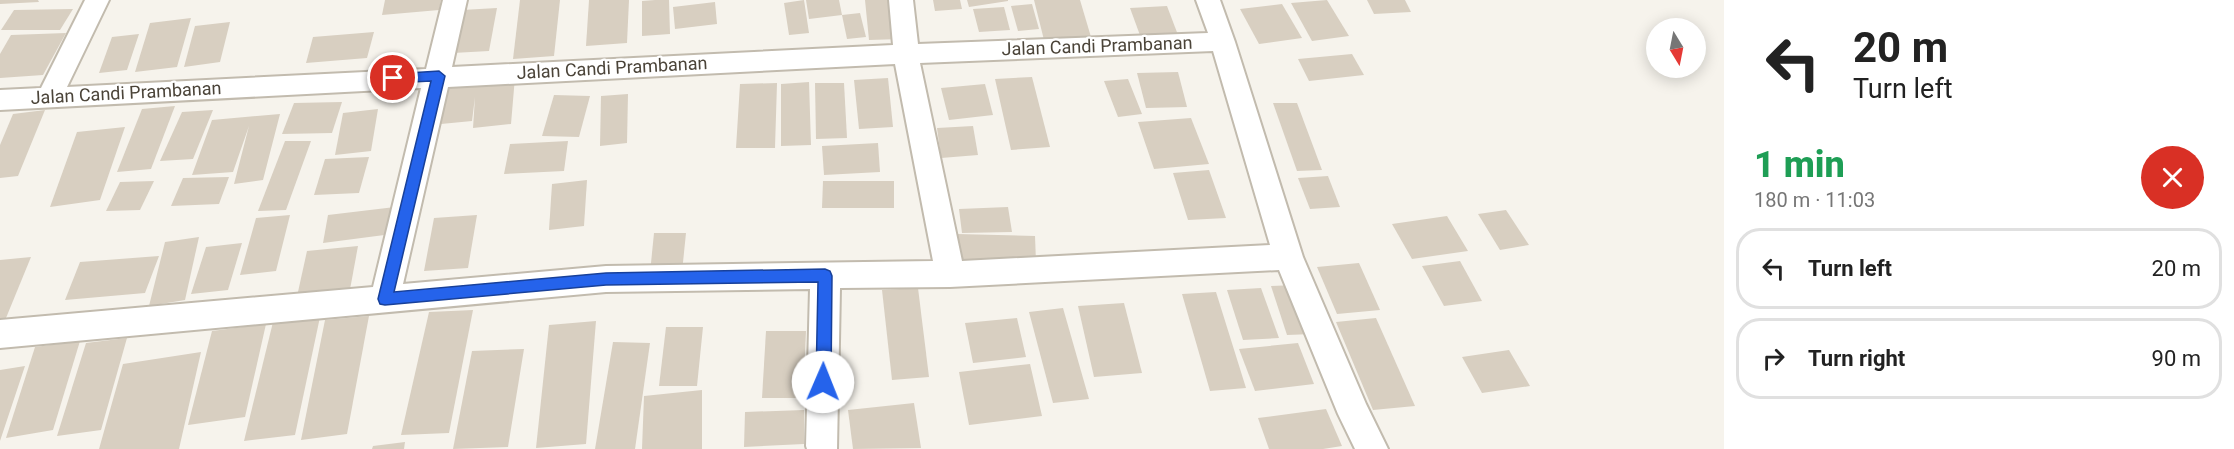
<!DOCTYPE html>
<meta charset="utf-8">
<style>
body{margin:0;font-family:Roboto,sans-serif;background:#f2f2f2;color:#222;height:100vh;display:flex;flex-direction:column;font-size:22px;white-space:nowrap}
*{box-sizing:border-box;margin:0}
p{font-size:20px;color:#767676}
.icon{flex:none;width:33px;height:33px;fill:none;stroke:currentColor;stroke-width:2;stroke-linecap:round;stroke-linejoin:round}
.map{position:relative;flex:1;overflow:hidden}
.details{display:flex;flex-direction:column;background:#fff;width:510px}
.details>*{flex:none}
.banner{background:#fff;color:#222;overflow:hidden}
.needle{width:39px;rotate:170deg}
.controls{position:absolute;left:1646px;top:18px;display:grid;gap:12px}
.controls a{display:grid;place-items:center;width:60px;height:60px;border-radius:50%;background:#fff;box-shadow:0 3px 15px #0003;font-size:30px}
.pin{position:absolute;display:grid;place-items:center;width:51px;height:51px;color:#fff;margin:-26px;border:3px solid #fff;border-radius:50%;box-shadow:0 2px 6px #0007}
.me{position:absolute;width:66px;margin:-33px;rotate:1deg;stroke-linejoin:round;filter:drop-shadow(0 0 4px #0008)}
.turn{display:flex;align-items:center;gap:21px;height:126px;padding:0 30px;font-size:27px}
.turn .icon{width:78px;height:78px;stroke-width:2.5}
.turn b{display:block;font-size:42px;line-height:51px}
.round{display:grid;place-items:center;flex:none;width:63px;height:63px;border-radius:32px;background:#f2f2f2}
.overview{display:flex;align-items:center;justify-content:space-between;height:102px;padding:0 30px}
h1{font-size:36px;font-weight:800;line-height:45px;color:#1e9e55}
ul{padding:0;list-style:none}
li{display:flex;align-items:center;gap:18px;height:81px;margin:0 12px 9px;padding:0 18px;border:3px solid #e0e0e0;border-radius:24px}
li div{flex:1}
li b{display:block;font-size:22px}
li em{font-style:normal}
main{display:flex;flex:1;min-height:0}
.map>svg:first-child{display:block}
</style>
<main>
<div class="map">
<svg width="1724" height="449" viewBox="0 0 1724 449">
<rect width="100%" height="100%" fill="#f6f3ec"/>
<g fill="#d8cfc1">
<path d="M0,0h38l1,2 -39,2z"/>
<path d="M385,0h56l-2,10 -57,5z"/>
<path d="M520,0h40l-6,56 -41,3z"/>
<path d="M589,0h40l-2,43 -41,3z"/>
<path d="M655,0h14l1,34 -28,2v-35z"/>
<path d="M804,0l5,33 -20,2 -5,-32z"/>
<path d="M806,0h33l3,15 -33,4z"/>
<path d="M865,0h32l5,39 -33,1z"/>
<path d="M933,0h27l2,9 -27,2z"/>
<path d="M967,0h41v1l-39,6z"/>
<path d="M1034,0h46l11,37 -47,3z"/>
<path d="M1327,0l22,36 -37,5 -21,-38z"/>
<path d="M1367,0h38l6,12 -37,2z"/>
<path d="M715,2l2,22 -42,5 -2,-22z"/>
<path d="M1032,4l7,25 -21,2 -7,-25z"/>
<path d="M1282,4l20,34 -43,6 -19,-35z"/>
<path d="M1167,6l11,29 -37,3 -11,-30z"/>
<path d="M1004,7l6,23 -31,2 -6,-23z"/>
<path d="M497,8l-8,43 -36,2 9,-43z"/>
<path d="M73,9l-13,21h-59l13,-20z"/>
<path d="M860,13l6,24 -19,2 -5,-24z"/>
<path d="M191,18l-14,49 -42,5 15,-49z"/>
<path d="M230,22l-10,40 -36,5 11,-41z"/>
<path d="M374,32l-7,26 -61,5 7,-26z"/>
<path d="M66,33l-23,42 -43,3v-24l11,-19z"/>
<path d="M139,34l-12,36 -28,3 13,-36z"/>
<path d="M1352,54l12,21 -55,6 -11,-22z"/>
<path d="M1178,72l9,35 -41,1 -9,-35z"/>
<path d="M515,77l-4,47 -38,4 2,-31 -3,24 -31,3 7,-41z"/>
<path d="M1032,77l18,70 -39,3 -16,-71z"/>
<path d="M888,78l5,49 -34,2 -5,-49z"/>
<path d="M1128,79l14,35 -24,3 -14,-36z"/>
<path d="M809,82l2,63 -30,1v-62z"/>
<path d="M777,83l-2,65h-39l4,-64z"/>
<path d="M815,83h29l3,55 -31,1z"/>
<path d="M985,84l8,31 -44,5 -8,-32z"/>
<path d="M628,94l-1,49 -27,3 1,-50z"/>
<path d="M554,95l36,1 -11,41 -37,-1z"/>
<path d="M342,102l-10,31 -50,1 12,-31z"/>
<path d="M1273,103h24l25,67 -25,1z"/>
<path d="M175,106l-24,63 -34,3 25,-63z"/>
<path d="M378,109l-7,42 -36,4 8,-42z"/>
<path d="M45,110l-27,66 -18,2v-33l13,-31z"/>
<path d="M213,110l-20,49 -33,2 22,-49z"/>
<path d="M280,114l-17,66 -29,4 15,-58 -16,46 -41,3 20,-55z"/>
<path d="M1191,118l18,46 -55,5 -16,-47z"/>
<path d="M973,126l5,29 -37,3 -4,-30z"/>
<path d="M125,127l-25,73 -50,7 27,-75z"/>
<path d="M285,141h26l-25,69 -28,1z"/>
<path d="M568,141l-4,30 -60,3 6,-30z"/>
<path d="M878,143l2,29 -56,3 -2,-29z"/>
<path d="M369,157l-10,36 -45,2 11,-36z"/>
<path d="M1209,170l17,48 -38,2 -15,-47z"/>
<path d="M1328,176l12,31 -30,2 -12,-31z"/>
<path d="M229,177l-10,27 -48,2 12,-28z"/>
<path d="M587,180l-3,46 -35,4 3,-46z"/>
<path d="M154,181l-14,29 -34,1 14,-29z"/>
<path d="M823,181h71v27h-72z"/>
<path d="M395,207l-3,27 -69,9 5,-28z"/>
<path d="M1008,207l4,25 -50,1 -3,-24z"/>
<path d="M1506,210l23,35 -29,5 -22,-36z"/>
<path d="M290,215l-14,56 -36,4 16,-57z"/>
<path d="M477,215l-9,53 -44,3 10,-53z"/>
<path d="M1447,216l21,35 -56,8 -20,-35z"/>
<path d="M654,233h32l-4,39 -32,1z"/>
<path d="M957,234l78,2 1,26 -79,-3z"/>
<path d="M199,237l-14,63 -36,6 16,-64z"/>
<path d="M242,243l-14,47 -37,4 15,-47z"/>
<path d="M358,246l-9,49 -53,6 11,-50z"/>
<path d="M159,256l-14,37 -80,7 15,-38z"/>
<path d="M31,257l-25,61h-6v-58z"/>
<path d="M1460,261l22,40 -38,5 -22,-40z"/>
<path d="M1359,263l21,47 -43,4 -20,-47z"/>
<path d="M1296,285l17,49 -26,1 -16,-49z"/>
<path d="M918,288l11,89 -37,3 -10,-90z"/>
<path d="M1261,288l18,50 -36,2 -16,-50z"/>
<path d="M1216,292l30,96 -36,3 -28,-97z"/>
<path d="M1124,303l18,70 -48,4 -16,-71z"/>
<path d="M1063,308l26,91 -36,4 -24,-91z"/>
<path d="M473,310l-24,123 -48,2 28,-123z"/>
<path d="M369,316l-22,118 -46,6 24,-120z"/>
<path d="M320,317l-25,118 -51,6 29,-119z"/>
<path d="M1017,318l9,39 -53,6 -8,-40z"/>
<path d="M1376,318l39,88 -42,4 -37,-88z"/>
<path d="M596,321l-10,123 -50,4 13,-123z"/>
<path d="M266,324l-21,93 -57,8 24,-94z"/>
<path d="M666,327h37l-6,59h-38z"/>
<path d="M766,331h40l-3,67h-41z"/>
<path d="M127,338l-26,92 -44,6 29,-93z"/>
<path d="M80,341l-27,89 -47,8 29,-91z"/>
<path d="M613,342l37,1 -15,106h-40z"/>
<path d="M1298,343l16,41 -59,7 -16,-42z"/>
<path d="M524,349l-16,98 -55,2 19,-98z"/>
<path d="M1509,350l21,36 -48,7 -20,-36z"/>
<path d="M201,352l-22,97h-80l24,-85z"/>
<path d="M1030,364l12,52 -73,9 -10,-53z"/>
<path d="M25,366l-25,75v-71z"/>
<path d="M702,390v59h-60l2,-53z"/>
<path d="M914,403l7,45 -68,1 -5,-39z"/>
<path d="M1326,409l16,37 -19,3h-54l-11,-31z"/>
<path d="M804,410v34l-60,3 1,-35z"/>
<path d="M405,442l-1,7h-32l1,-3z"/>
</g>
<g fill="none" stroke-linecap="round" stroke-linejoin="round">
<g stroke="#c2bbae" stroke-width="4">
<path id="street" d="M85,0h24l-42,87 359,-18 17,-69h24l-15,67 441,-22 -4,-45h24l5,44 290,-11 -12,-33h24l15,42 68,215 63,147 22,45h-33l-17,-35 -59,-144 -329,17 -110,1 -3,161h-30l-1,-3 4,-157 -204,3 -606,56v-28l373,-33 48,-199 -421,22v-20l41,-2zM1213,51l57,194 -308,16 -42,-198zM895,64l38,197 -327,5 -203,18 45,-197z"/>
</g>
<use href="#street" fill="#fff" fill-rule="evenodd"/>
</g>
<path fill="#2563eb" stroke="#184099" stroke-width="1.5" d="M439,71l6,5 -51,216 212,-19 219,-4 5,2 2,5 -1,106 -2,5 -6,2 -5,-2 -2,-5 2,-100 -212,3 -221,20 -5,-1 -2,-5 53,-218 -38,2 -6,-5 6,-4z"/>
<g text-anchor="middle" stroke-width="4.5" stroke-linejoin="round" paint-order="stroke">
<g font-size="18" fill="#4b4439" stroke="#fff">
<text transform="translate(1097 46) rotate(-2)" y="6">Jalan Candi Prambanan</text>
<text transform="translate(612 68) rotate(-3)" y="6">Jalan Candi Prambanan</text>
<text transform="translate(126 93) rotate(-3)" y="6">Jalan Candi Prambanan</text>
</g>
</g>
</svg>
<div class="controls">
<a><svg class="needle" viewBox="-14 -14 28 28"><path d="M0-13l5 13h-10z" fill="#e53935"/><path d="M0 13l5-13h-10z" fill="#767676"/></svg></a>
</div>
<div class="pin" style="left:393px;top:78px;background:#d93025"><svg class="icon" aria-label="arrive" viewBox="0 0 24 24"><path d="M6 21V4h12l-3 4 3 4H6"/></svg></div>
<svg class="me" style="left:823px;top:382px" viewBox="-20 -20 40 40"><circle r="19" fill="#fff"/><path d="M0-13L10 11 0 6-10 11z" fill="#2563eb"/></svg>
</div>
<section class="details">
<div class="banner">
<div class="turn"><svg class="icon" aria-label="left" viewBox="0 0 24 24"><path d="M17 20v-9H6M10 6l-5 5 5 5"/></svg><div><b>20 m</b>Turn left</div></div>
</div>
<div class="overview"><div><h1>1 min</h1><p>180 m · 11:03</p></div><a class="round" style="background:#d93025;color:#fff"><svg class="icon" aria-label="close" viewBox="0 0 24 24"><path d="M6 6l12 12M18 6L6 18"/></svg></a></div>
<ul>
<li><svg class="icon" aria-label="left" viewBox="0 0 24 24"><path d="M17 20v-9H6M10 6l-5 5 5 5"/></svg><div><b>Turn left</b></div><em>20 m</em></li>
<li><svg class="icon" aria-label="right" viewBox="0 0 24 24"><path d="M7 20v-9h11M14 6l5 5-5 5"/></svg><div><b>Turn right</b></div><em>90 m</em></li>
</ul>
</section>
</main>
